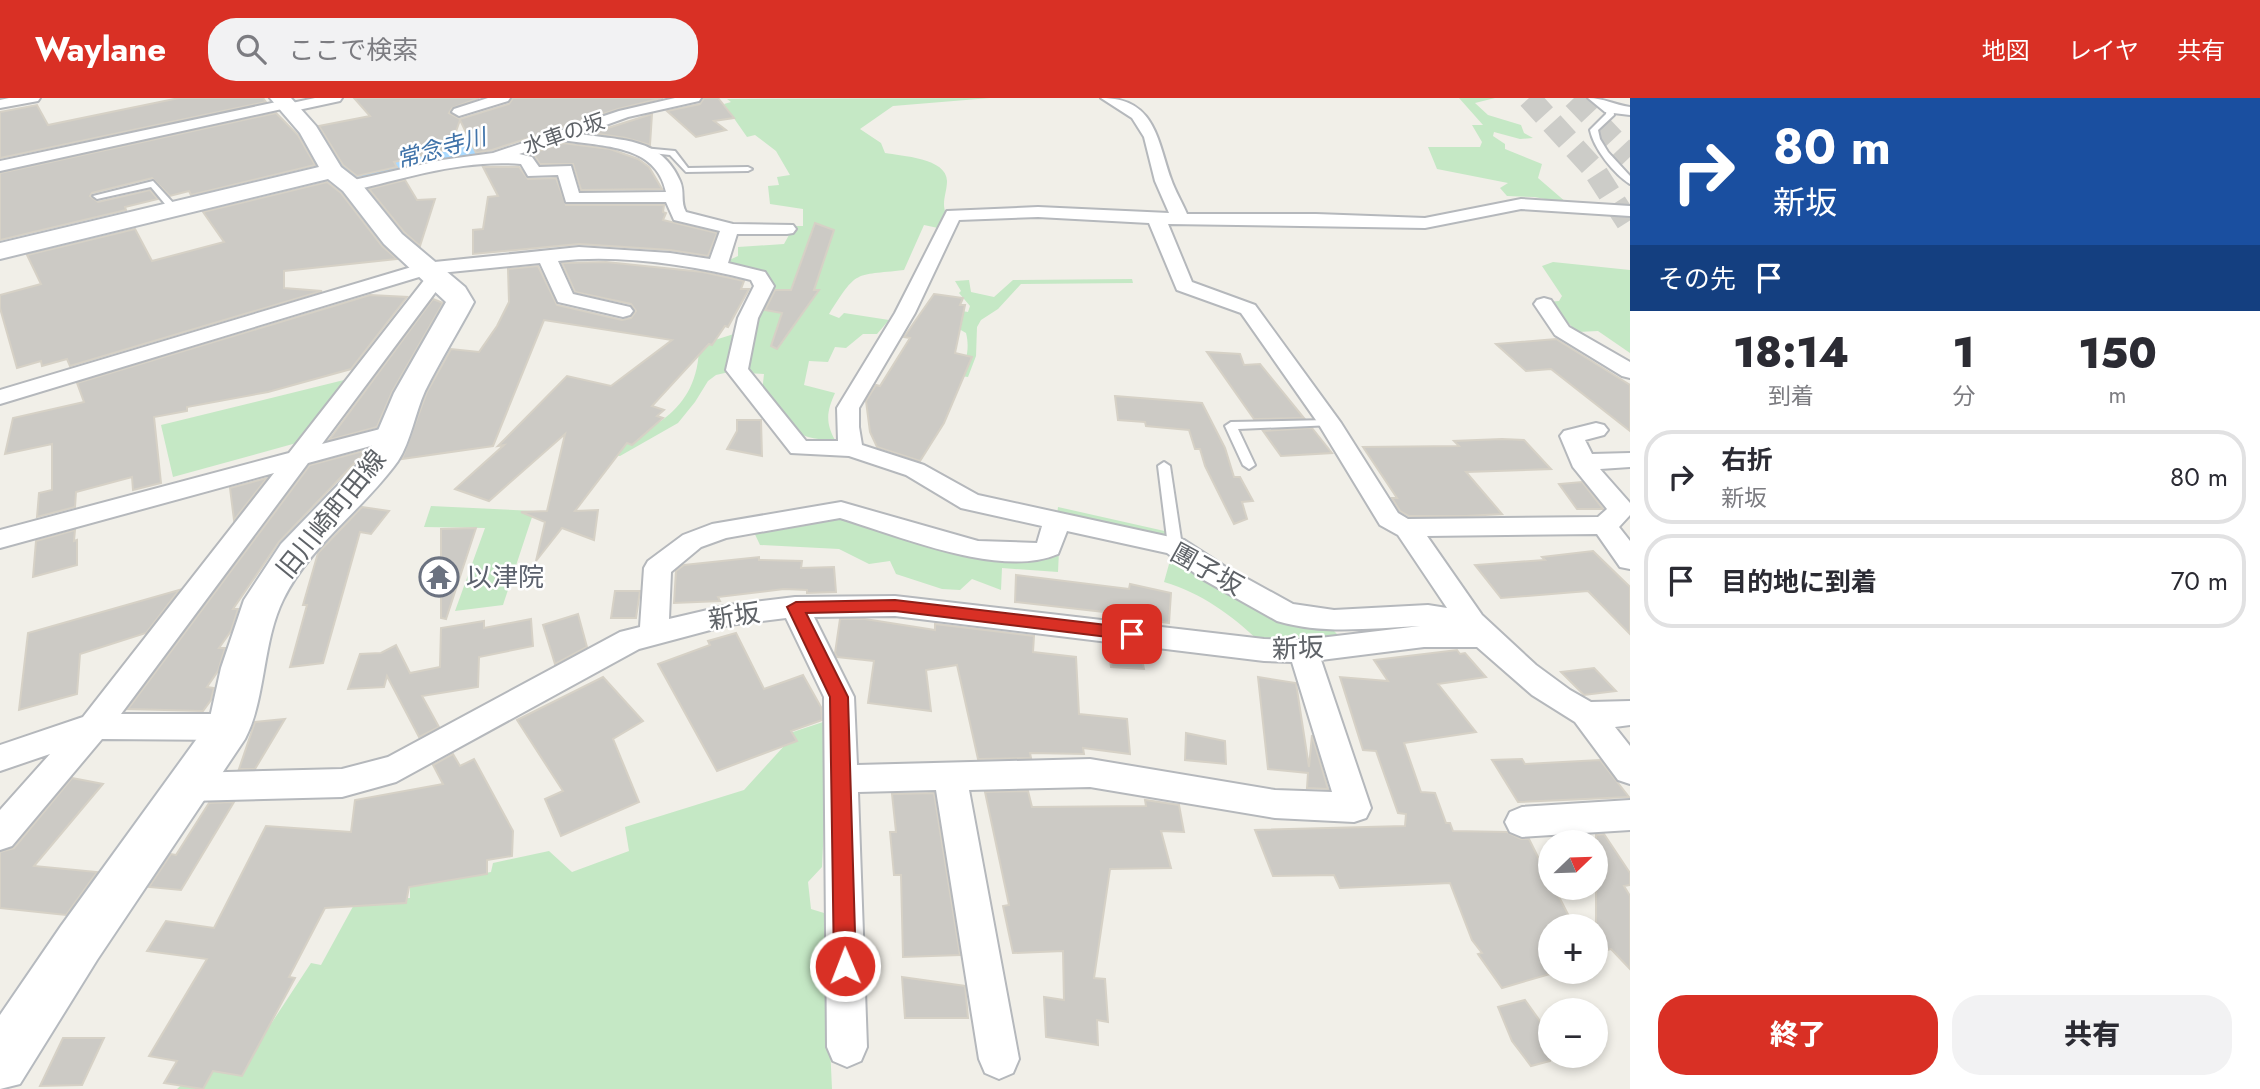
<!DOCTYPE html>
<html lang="ja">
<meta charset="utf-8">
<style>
body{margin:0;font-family:Jost,"Noto Sans JP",sans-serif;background:#f2f2f3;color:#2b2b33;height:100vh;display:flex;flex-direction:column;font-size:26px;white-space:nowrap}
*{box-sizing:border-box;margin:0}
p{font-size:23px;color:#7c7c81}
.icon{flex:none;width:38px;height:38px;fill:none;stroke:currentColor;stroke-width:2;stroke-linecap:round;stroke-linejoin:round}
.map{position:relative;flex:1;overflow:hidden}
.side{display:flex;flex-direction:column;background:#fff;width:630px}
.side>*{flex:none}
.guide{background:#1a4fa0;color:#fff;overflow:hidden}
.needle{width:46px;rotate:67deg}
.buttons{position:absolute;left:1538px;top:732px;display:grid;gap:14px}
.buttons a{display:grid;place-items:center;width:70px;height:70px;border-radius:50%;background:#fff;box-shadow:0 4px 10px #0003;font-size:35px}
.pin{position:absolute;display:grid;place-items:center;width:60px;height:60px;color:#fff;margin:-30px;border-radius:14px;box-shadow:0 4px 10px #0006}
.me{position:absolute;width:77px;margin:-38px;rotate:359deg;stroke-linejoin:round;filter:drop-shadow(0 0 5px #0008)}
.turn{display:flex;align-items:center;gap:24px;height:147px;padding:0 28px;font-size:32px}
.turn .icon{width:91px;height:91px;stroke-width:2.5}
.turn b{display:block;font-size:49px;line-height:60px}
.then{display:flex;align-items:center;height:66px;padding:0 28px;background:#0003;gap:14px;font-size:26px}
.eta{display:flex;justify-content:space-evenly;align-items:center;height:119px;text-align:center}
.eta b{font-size:42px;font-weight:800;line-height:49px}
.cta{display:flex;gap:14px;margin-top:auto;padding:14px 28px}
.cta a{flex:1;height:80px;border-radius:28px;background:#d93025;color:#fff;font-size:28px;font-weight:800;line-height:80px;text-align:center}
.cta a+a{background:#f2f2f3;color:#2b2b33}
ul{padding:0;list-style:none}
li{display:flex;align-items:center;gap:21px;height:94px;margin:0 14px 10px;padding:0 14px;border:4px solid #e1e1e2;border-radius:28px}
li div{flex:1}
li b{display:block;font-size:26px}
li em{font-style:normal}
header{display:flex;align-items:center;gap:42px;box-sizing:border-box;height:98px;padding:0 35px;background:#d93025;color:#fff}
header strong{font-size:33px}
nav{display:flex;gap:38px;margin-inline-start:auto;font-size:24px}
.search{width:490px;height:63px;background:#f2f2f3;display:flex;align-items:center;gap:18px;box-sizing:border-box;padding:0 24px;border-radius:28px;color:#7c7c81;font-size:26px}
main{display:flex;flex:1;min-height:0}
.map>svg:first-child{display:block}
</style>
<header>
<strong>Waylane</strong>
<div class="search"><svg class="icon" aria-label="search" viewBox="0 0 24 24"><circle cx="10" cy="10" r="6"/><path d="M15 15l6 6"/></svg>ここで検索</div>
<nav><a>地図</a><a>レイヤ</a><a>共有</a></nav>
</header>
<main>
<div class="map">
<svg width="1630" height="991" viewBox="0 0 1630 991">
<rect width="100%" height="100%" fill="#f1efe8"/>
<g fill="#c5e8c5">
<path d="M990,0l-97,8 -33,23 21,14 4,10c16,3 62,5 62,28 0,12 -6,21 -1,33l-8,14 -14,-3 -20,45c-51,6 -46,-1 -75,44l10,4 5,-5 45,7 -12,14h-14l-17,14 -11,-1 -7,15 -19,-1 -5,24 31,8c-8,18 -10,29 0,47 -45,0 -48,-16 -73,-48l2,-18 -35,-2 -13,3 -8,6 -13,21 -17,21 -58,33 -30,-4c57,-18 109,-39 109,-107l38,-12 14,-31 49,4 4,-15 -34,-2 2,-8c-12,-15 -31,-15 -49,-18l15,-7v-9l46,-3 10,-18h9v-17l-33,-5 -2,-18 11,-1 -2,-8 13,-2 -14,-24 -21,-16 -8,2 -23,-33 7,-2 -4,-3z"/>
<path d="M1459,0h36l-20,5 13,12 33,10 3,8 9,5 -13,1 -26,-7 -1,4 12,8v5l37,15 -4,14 29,25 -33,-6 -27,-1 -7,-8 8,-5 -71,-14 -9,-22h52l2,-5 -10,-17h11z"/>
<path d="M1553,164l77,8v83l-32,-22 -21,1 -29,-30 11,-1 3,-5 -20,-30z"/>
<path d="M1132,181l1,4 -112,1 -23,25 -17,11 -4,7 -1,29 -8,21 -7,-1c5,-16 9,-27 5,-43l-7,-4 3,-18 6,1 2,-6 -11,-13 2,-2 -6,-10 14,-1 2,12 23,5 19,-17z"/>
<path d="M344,282l-44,62 -127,35 -12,-52z"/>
<path d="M431,408l103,5 -31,94 -48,6 30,-83 -61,-1z"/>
<path d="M1058,409l111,25v7l-112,-24z"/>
<path d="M838,414l202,46 19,-7 -1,21 -56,-4 -1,22 -29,-11 -12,11 -18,-1 -46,-15 -6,-13 -21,3 -30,-15 -79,-4 -8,-17z"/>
<path d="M1171,459l162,73 8,8 -43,5 -39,-2c-29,-27 -56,-47 -95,-59z"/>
<path d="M829,622l-7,147 -14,15 3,27 13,4 8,176h-655l11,-10 33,-14 19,6 71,-108 10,2 35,-64 54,-3v-12l81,-14 2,-9 56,-12 23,21 57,-21 -4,-24 119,-37 41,-45 -4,-9z"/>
</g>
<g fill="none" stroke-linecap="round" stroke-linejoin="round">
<path fill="#aadaff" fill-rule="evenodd" d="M540,0h44c-7,11 -26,12 -38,18 -16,8 -31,20 -47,28 -36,19 -123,40 -163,30l-5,-7 5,-7c35,-8 72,-5 107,-15 35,-11 63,-34 97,-47z"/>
</g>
<g fill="#cccac5" stroke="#d6d1c6" stroke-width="2">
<path d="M179,0h84l3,4 -266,56v-46l37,-7 11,20z"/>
<path d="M354,0h125l-27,10 -3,5 11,6 49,-15 4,-6h150l-45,11 -126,41 -16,3 -16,-33 -10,29 -56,13 3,5 -40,9 -14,-11 -24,-39 51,-10z"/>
<path d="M704,0h14l16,20 -20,3 12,9 -30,7 -29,-26 33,-7z"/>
<path d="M276,15l22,22 17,30 -124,30 -2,-4 -19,5 -18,-18 -60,15 -2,3 8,6 52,-12 8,9 -33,8 1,3 -126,30v-67z"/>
<path d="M652,16l-2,31 -24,-7 -34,-5z"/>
<path d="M563,45l47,6 28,10 11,8 13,22 -81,1 -8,-26h-33l-6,-9 -5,-1z"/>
<path d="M483,69h36l9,12 28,-1 10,27h98l-1,7 3,1 -3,7 54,13 -9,23 -38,-6 -91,-6 -106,10v-24l10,-1 5,-32 10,-1z"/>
<path d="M405,82l12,20 18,-1 -15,47 -16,-14 -35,-43z"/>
<path d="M327,84l14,11 41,53 15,13 -113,12v17l38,3 -252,75 -3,-7 -25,7 -1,-5 -24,7 -17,-60v-13l41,-11 -14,-29 108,-26 17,32 72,-19 -21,-30z"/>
<path d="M815,125l19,7 -20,60h5l-42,59 -6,-3 11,-33 -17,-3 10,-20h16z"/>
<path d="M606,164l97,10 41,9 -3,8h8l-21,38 -3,-1 -13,19 -3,-1 -57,62 12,4 -7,6 6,2 -31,27 -5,-2 -52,68 23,-1 -4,30 -32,-12 -26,33 9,-39 -24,-10 26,-1 18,-77 -76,67 -34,-12 49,-44 -6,1 69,-70 44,10 61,-46 -128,-20 -51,126 -91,13 25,-67 24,-43 28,3 18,-26 12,-24 -1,-33 30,-3 19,39 65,15 9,-2 5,-7 -5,-7 -56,-12 -13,-29z"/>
<path d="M934,196l29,4 -3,7h5l-10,48 17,4 -28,66 -24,38 -43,-14 -7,-15 -4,-31 10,-16 4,1 30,-48 -6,-1z"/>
<path d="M370,197l37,2 -56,72 -83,23 -81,15v4l-33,6 7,66 -28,7 -1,-13 -56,15 -1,15 -38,10 2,-24 13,-3v-46l-47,10 8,-36 71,-16 -7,-19z"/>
<path d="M433,201l10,4 -51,89 -15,35 -48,13z"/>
<path d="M1556,241l74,46v46l-79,-62 -25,2 -30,-27z"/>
<path d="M1207,254l33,2 4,11 16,-1 44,54 -50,1z"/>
<path d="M1115,298l87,7 23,45 9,29h6l13,24 -11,1 5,17 -13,5 -29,-58 -5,-17h-5l-6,-19 -43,-4 -1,-4 -27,-2z"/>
<path d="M737,322h24l1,36 -35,-7 10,-18z"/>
<path d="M1312,330l20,25 -51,3 -18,-25z"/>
<path d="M1502,341l22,1 27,29 -85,3 36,42 -36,2h-57l-9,-5 -8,-13h5l-34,-51 96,-1 -5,-5z"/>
<path d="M367,352l-88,92 -46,67h5l-7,22 -12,17h6l-7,23 -11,16 7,1 -3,12 -8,11 -75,-2 182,-244z"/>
<path d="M267,380l-33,42 -4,-32z"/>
<path d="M1582,384l21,27h-26l-18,-25z"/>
<path d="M362,409l27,4 -18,23 -11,-2 -37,131 -33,4 17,-62h-4l15,-52z"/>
<path d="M476,430l-30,91 -5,-1v-89z"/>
<path d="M75,432l-1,11 3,-1v25l-44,12 3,-36z"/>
<path d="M1593,453l37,36v47l-42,-43 -87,7 -26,-33 70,-5 -3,-3z"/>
<path d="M759,459v3l43,1 -1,7 33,-1 2,25 -29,1v-3l-23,-1 -66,8 2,4 -46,2 2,-32 8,-6z"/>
<path d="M1016,477l113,14 1,-5 41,9 -2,30 -34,-5 1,3 -31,-3 -1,-6 -89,-10z"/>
<path d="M179,492l-33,43 -66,21 -3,40 -58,16 9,-77z"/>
<path d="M615,493h25l-4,27h-25z"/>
<path d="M578,516l9,33 -32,17 -12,-39z"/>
<path d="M531,521l2,27 -54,11 -1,30 -56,9 17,31 -20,10 -32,-61 -3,11 -36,2 12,-35 21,-1 15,-8 14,28 30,-6 1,-39 43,-7v7z"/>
<path d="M840,521h25l70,11v-6l99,12 -1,16 43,5 3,57 48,5 3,35 -47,-6 1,6 -54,-1 1,5 -53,1 -21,-94 -31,5 5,41 -63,-8 6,-42 -37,-4 -2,-4z"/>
<path d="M736,535l28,56 39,-14 18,32 1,13 -31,11 6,10 -80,30 -59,-107 52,-19 -2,-4z"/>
<path d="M1108,547l32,4 4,20 -33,-2z"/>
<path d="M1457,552l3,4 5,-1 21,24 -48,7 38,48 -72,11 17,49 14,1 11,30h4l3,8 54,1 14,7h8l21,42v6h4l20,39h-24v48l-48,14 -24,-34 4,-1 -10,-13 -22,-57 -110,5 -6,-13 -61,1 -18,-46 150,-4 1,-12 -8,-1 -22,-62 -13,-1 -23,-73 48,4 -14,-21z"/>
<path d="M1594,570l22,23 -32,4 -23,-23z"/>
<path d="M603,579l40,44 -30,18 26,63 -78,34 -16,-37 18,-8 -46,-71z"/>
<path d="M1258,579l38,6 13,84 3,-32 16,54 -21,-1 1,-15 -40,-4z"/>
<path d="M285,621l-30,50h-16l16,-47z"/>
<path d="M1186,635l39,8 1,23 -41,-4z"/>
<path d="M453,656l7,12 14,-7 39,72 -1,25 -25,4v14l-78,13 -3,16 -81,5 -36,69 6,1 -53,98 -29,-5 -10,18 -39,-6 13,-22 -28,-5 58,-97 -60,-8 19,-30 48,7 52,-102 85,6 4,-32 88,-16 -10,-19z"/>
<path d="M1522,661l3,5 75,-4 29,37 -111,5 -26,-42z"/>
<path d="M72,680l31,6 -69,82 63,6 -31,43 -66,-7v-56l14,-4z"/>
<path d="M1028,693l4,16 114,-1 -1,-6 34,5 5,27 -23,-1 10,37 -61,1 -16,109 11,1 3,43 -11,-2 1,25 -52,-8 -2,-40 20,3 -1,-49 -50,2 -10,-47 6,-1 -24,-113z"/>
<path d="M934,695l26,162 -57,2 -2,-82h-7l-4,-43h6l-4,-38z"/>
<path d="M234,704l-53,88 -32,-3 22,-33 5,1 33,-52z"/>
<path d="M1604,736l26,39v12l-6,1 6,10v73l-19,-20 -15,4v-118z"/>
<path d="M902,879l63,9 3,32h-63z"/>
<path d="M1525,902l25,35v26l-19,5 -19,-25 -14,-34z"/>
<path d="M63,940h41l-22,47 -42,1z"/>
</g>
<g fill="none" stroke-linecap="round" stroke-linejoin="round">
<g stroke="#ccccc8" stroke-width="23" stroke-dasharray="23 11" stroke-linecap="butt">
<path d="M1529,0l64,70 37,58"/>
<path d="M1574,0l56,59"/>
</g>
<g stroke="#b5b8bc" stroke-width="4">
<g id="lane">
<path d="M1607,9h6l1,8 -16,15 2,9 8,13 22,24v8c-16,-10 -36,-35 -40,-54l16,-16z"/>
<path d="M643,50l32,3 13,17 60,-1 4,2 -4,2 -62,1 -16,-17 -27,-3z"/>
<path d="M153,83l23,25v4h-6l-19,-23 -54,12 -4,-3z"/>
<path d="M1329,322l4,1v4l-95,4 17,36 -6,4 -6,-4 -18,-39 6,-4z"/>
<path d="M1164,364l6,4 12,80 -7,5 -7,-5 -10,-80z"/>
</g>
</g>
<g stroke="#b5b8bc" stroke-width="4">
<g id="street">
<path d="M9,0h31l-2,3 -38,7v-8z"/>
<path d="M315,0h27l-2,3 -51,11 -7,-3 -282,62v-10l286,-61 6,3z"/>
<path d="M488,0h22l-2,3 -49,15 -7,-4 2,-3z"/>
<path d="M675,0h26l-2,3 -71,16 -47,17c41,7 80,3 99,47 5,11 0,21 6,31l47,12 60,1 3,4 -3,4 -6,1h-50l-9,29 37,9 9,14 -16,32 -10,51 58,72h32l-1,-33 58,-95 52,-102 91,-4 131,6 -14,-32 -11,-44 -12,-19 -31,-20c54,0 56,41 70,81 4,12 11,23 16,35h129l109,4 96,-19 109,7v10l-109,-7 -96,19 -257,-4 24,58 63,23 86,118 57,90 10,6 190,-2 9,-8 -34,-42 -13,-31 4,-5 32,-8 8,2 4,5 -4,5 -19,5 7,14 38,-1v14l-30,2 30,34v12l-11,12 11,14v28l-10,-2 -23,-33 -170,2 55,79 54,50 34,25 21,12 39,-1v24l-15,2 15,19v38l-12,-4 -43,-58 -43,-27 -55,-48h-53l-103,13 50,148 -5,10 -12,4 -79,-4 -185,-31 -121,3 50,269 -6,14 -14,6 -14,-6 -6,-14 -43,-269 -78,2 9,255 -6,14 -14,6 -14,-6 -6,-14 -3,-350 -38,-79 -57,7 -90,24 -243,133 -54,15 -154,4 -12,-4 -5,-10 5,-10 12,-4 154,-4 46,-12 232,-125 20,-5 4,-59 4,-7 35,-26 29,-11 129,-22 137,39 59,2 5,-17 -81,-18 -55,-33 -57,-19 -58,-3 -65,-83 12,-52 16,-32 -3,-6c-61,-15 -130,-26 -193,-19l15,33 57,13 3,4 -3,4 -7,2 -65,-15 -18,-39 -100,10 6,5 -124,166 70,-18 8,2 4,5 -4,5 -92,25 -187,251h109l11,4 5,9 -5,9 -11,4 -128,-1 -90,107 -12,4v-40l50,-56 -50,17v-26l83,-28 191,-244 -274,75v-18l289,-77 140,-179 -429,130v-14l425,-127 154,-16 91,6 40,6 10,-28 -46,-11 -8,-18h-100l-8,-27 -30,1 -7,-12c-57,-5 -115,14 -170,27l-8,-5 2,-4 97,-22 51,-7 126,-42zM563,42c40,7 93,4 103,52l-87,1 -8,-27 -32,1 -7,-10 -13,-3zM1038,119l111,6 28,67 64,23 77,110 62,102 18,10 49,73 -19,-3 -94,5 -41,-6 -69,-38 -40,-26 -206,-45 -54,-30 -62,-20 -3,-18v-19l56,-95 44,-93zM840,420c59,18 161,61 218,36l9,-23 100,22 37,27 73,41c46,14 95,7 143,5l-117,14 -39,-1 -369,-43 -100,1 -66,8 -60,14 2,-47 30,-25 25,-9zM895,518l369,45 28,1 40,130 -57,-2 -185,-31 -233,6 -3,-68 -40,-80z"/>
<path d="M1588,0c16,0 26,7 42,9v8l-25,-3z"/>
<path d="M1544,200l7,2 18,27 61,35v16l-8,-2 -67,-41 -21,-31 3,-4z"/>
<path d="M1630,702v30l-108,7 -12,-5 -5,-10 5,-10 12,-5z"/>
</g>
</g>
<g stroke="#b6babf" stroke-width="4">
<path id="secondary" d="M270,0h21l25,28 25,41 18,14 43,53 63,53 9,15c-16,30 -34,59 -49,89 -10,22 -14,50 -27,70 -35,49 -89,85 -115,139 -21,43 -17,99 -38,139l-148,221 -77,124 -20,5v-74l61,-89 148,-204 12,-54 23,-68 37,-56 87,-90 26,-61 52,-91 -62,-58 -41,-53 -15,-12 -328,80v-16l319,-76 -19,-34z"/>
</g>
<use href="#lane" fill="#fff" fill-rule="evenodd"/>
<use href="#street" fill="#fff" fill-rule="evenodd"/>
<use href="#secondary" fill="#fff" fill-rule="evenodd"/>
</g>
<path fill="#d93025" stroke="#8d1f18" stroke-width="2" d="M895,502l237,28 8,6 -8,6 -237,-29 -89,2 42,84 8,269 -4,8 -7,3 -8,-3 -3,-8 -4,-269 -43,-90 9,-5z"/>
<defs>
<g id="temple-ring" transform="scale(2.0125)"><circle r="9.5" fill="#fff" stroke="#6b7280" stroke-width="1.5"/><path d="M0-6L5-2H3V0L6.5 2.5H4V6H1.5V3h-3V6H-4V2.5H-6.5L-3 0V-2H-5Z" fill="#6b7280"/></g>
</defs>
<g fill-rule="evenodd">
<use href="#temple-ring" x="439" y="479"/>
</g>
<g text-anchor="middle" stroke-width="5" stroke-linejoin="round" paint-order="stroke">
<g font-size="21" fill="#5f6368" stroke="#fff">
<text transform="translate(564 36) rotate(-19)" y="7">水車の坂</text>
</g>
<g font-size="23" font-style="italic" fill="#4174aa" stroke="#fff">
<text transform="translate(441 50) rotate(-15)" y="8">常念寺川</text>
</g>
<g font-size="26" fill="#5f6368" stroke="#fff">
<text transform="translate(331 416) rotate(-51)" y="9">旧川崎町田線</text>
<text transform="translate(1207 471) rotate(29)" y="9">團子坂</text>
<text transform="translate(734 518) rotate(-9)" y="9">新坂</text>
<text transform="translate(1298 550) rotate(-2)" y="9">新坂</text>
</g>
<g font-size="26" fill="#5b616d" stroke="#fff" text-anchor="start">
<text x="466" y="488">以津院</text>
</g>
</g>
</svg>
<div class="buttons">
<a><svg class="needle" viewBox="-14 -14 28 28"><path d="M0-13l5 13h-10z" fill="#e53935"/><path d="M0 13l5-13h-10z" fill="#7c7c81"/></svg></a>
<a>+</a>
<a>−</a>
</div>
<div class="pin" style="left:1132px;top:536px;background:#d93025"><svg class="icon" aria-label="arrive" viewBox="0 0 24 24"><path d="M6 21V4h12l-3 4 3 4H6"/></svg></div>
<svg class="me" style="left:845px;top:868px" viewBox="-20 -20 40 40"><circle r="17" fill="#d93025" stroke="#fff" stroke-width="3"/><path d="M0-11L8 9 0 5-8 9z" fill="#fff"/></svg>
</div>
<section class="side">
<div class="guide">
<div class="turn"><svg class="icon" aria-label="right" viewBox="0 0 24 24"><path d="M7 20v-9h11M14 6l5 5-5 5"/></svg><div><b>80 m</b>新坂</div></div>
<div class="then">その先<svg class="icon" aria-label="arrive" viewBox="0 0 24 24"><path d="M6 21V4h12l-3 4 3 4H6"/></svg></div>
</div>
<div class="eta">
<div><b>18:14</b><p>到着</p></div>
<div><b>1</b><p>分</p></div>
<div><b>150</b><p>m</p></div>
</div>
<ul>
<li><svg class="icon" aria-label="right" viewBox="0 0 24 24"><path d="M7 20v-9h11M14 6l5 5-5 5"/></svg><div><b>右折</b><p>新坂</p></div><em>80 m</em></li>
<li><svg class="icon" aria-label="arrive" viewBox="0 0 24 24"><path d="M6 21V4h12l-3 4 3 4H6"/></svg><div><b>目的地に到着</b></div><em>70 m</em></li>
</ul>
<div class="cta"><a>終了</a><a>共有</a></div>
</section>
</main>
